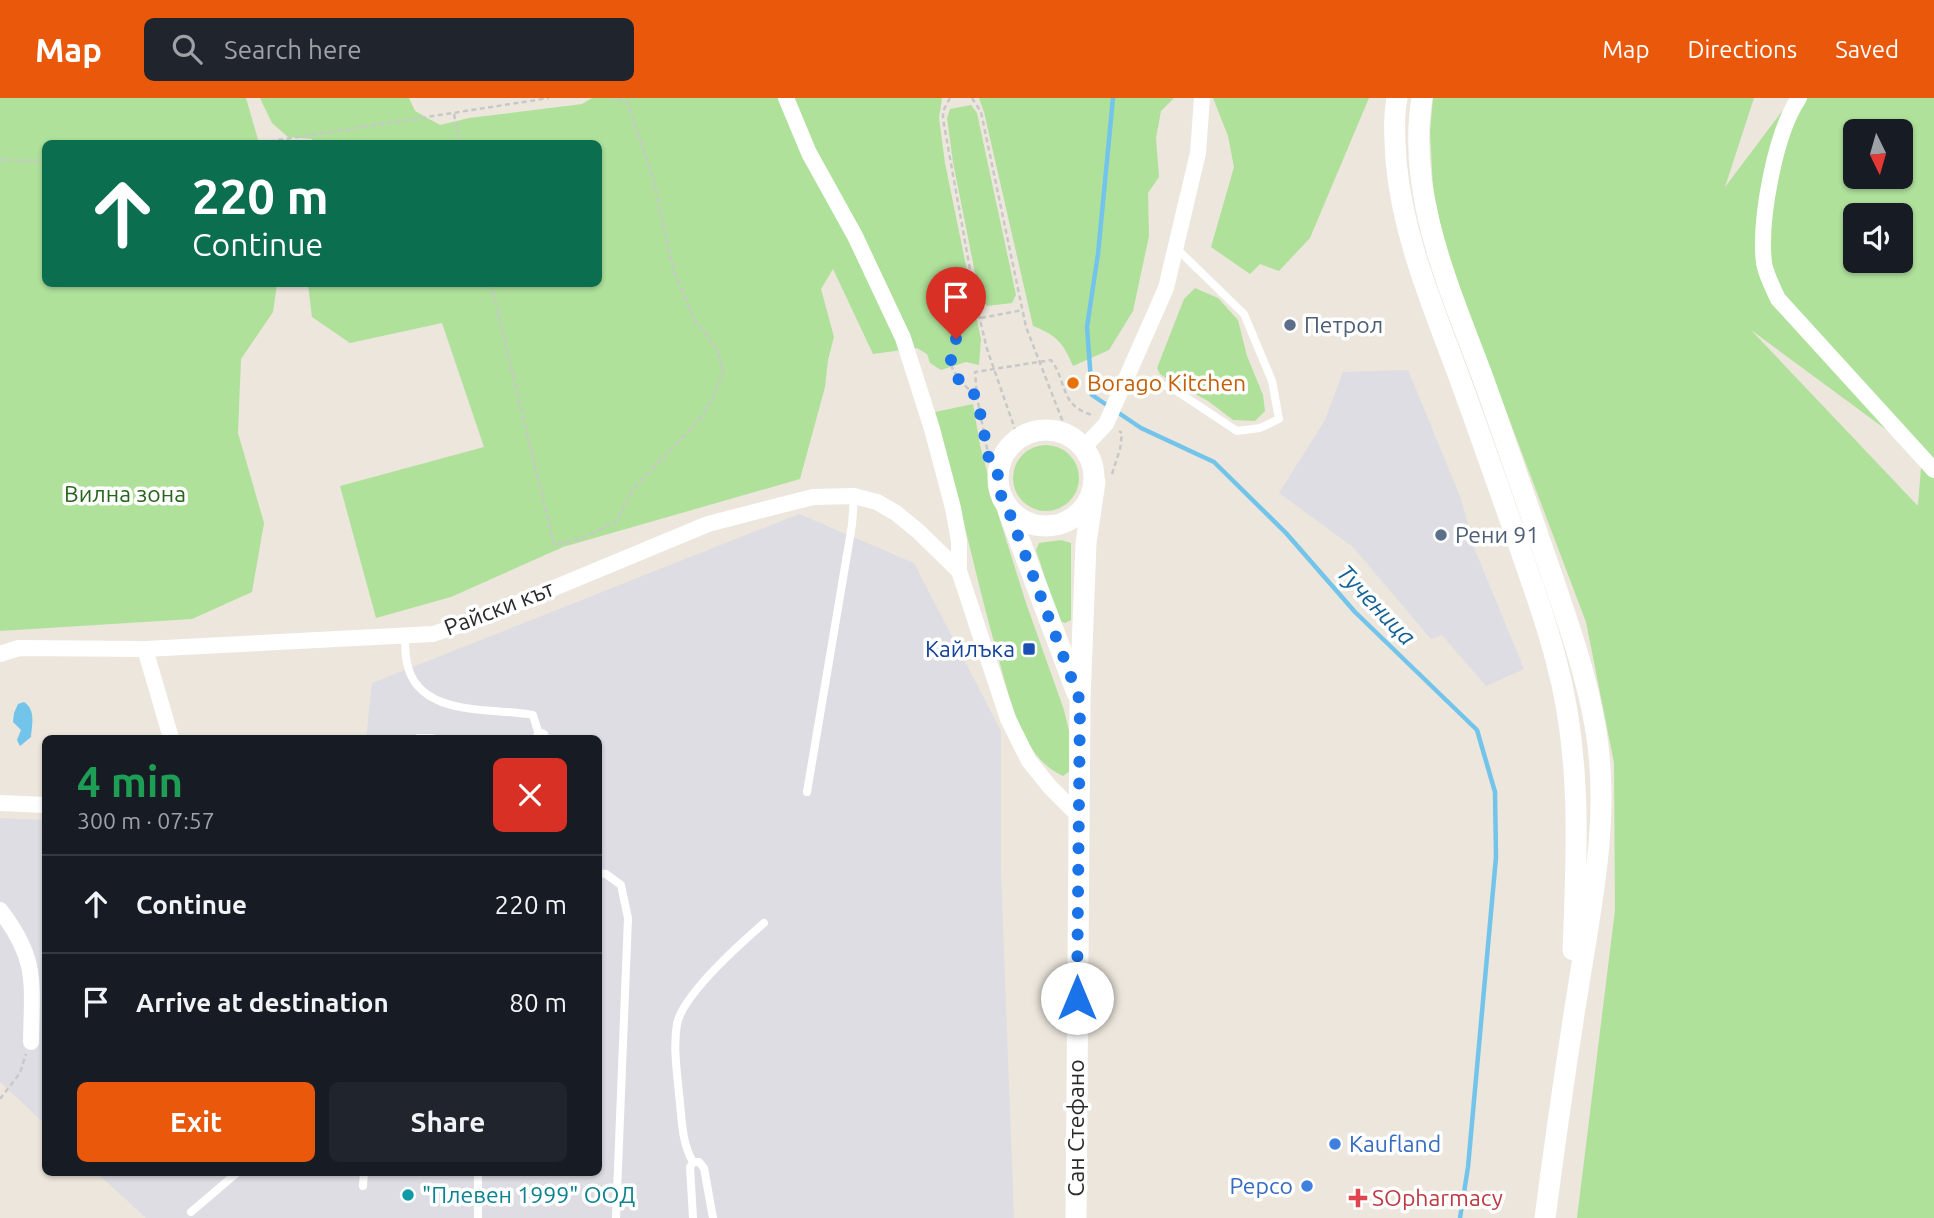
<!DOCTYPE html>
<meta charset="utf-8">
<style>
body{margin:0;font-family:Ubuntu,sans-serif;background:#20242c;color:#f1f3f6;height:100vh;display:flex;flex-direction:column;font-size:26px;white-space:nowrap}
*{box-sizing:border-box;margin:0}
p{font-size:23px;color:#9ea1a6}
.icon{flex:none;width:38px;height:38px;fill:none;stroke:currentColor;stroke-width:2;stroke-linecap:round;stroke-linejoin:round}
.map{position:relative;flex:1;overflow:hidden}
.details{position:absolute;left:42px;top:637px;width:560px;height:441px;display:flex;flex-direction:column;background:#171b24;border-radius:10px;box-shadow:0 2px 5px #0004}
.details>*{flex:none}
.banner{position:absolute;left:42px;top:42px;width:560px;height:147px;border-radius:10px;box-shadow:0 2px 5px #0004;background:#0b6e4f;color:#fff;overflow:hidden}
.needle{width:46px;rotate:175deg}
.tools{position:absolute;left:1843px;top:21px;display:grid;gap:14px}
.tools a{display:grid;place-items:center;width:70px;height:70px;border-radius:10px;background:#171b24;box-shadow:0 2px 5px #0004;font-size:35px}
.pin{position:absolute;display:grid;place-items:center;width:60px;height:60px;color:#fff;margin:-72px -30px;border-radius:50% 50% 50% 0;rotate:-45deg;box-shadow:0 0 7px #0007}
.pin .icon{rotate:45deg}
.me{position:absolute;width:77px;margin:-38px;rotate:0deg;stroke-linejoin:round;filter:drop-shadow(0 0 5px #0008)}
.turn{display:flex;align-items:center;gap:24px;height:147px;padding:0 35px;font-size:32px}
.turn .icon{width:91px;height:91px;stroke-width:2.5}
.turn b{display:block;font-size:49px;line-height:60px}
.round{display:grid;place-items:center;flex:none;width:74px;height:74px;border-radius:10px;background:#20242c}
.summary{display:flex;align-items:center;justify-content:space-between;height:119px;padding:0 35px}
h1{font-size:42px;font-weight:600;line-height:52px;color:#1e9e55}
.button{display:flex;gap:14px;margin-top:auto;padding:14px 35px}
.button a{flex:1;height:80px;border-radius:10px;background:#ea580c;color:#fff;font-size:28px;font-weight:600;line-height:80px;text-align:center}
.button a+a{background:#20242c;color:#f1f3f6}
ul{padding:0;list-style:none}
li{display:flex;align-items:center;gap:21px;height:98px;padding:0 35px;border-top:2px solid #363941}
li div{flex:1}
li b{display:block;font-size:26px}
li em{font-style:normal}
header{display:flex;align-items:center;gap:42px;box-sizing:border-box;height:98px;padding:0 35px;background:#ea580c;color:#fff}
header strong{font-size:33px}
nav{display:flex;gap:38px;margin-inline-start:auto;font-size:24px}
.search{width:490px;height:63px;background:#20242c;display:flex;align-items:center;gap:18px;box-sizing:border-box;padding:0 24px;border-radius:10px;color:#9ea1a6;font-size:26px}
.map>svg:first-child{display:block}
</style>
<header>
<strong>Map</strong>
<div class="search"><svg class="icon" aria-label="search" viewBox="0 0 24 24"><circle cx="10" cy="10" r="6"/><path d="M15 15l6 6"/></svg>Search here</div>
<nav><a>Map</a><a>Directions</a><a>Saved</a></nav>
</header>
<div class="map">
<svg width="1934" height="1120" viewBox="0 0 1934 1120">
<rect width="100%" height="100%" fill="#ece6dc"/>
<g fill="#dfdde4">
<path d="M1408,272l53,129 14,51 49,119 -38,17 -44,-51 -11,4 -78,-92 -74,-54 46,-73 18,-48z"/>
<path d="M799,416l115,49 87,168v141l13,346h-868l-49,-45 501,-1v-434h-232l6,-55z"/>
<path d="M0,720l45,2v304l-45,-42z"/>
</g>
<g fill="#afe19b" fill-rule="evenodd">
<path d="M0,0h246l13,45 -213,1v140h231l-4,28 -32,47 -3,74 26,90 -12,69 -60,27 -192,12z"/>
<path d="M260,0h149l6,13 25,14 29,-7 113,-14 10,-6h350l-3,20 6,45 36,176 -2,26 -13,-3 -25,8 -11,-7 -3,-9 -10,-6 -44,6 -40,-85 -12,20 13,48 -6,23 -3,27 -25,92 -237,68 -112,50 -75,21 -36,-132 144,-39 -42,-124 -92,20 -38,-26 -4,-33h290v-140l-286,-1v-4l-24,-2 -16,-14z"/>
<path d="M979,0h195l-13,13 -5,27 3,39 -11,16 1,43 -16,75 -24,39 -36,16c-10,-23 -15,-30 -40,-40l-49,-214z"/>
<path d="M1213,0h156l-59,140 -31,33 -19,-7 -10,10 -39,-27 23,-80 -6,-31z"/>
<path d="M1433,0h321l-29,89 67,-89h142v1120h-357l38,-308 -1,-147 -28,-141 -140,-369 -13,-65 -3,-56zM1855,33h45v46h-45zM1855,117h45v46h-45zM1751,232l171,126 -4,49h-1z"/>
<path d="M971,7l6,8 39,182 -4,8 -25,3 -7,-8 -27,-136 -6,-44 3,-9z"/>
<path d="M1195,190l23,10 20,22 9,36 16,39 2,16 -10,10 -22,-1 -25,-19 -42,-23 -6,-4 -3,-6 27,-69z"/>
<path d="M973,306l7,41 19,72 27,86 38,107 5,21 2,39 -8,6c-15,-7 -25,-17 -34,-32 -18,-31 -25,-68 -35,-102 -21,-76 -37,-154 -59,-230z"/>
<circle cx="1046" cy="380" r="33"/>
<path d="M1061,442l10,3v77l-6,3 -6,-2 -23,-71 3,-7z"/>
</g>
<path fill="#73c4ea" d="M24,604c12,8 8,22 7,35l-11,9 -3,-6 4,-10 -8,-8 1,-9 4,-9z"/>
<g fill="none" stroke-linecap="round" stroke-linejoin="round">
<path stroke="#73c4ea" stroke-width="4.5" d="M1113,0l-15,156 -11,73 5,68 49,33 73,34 72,71 69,79 122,118 18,62 1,65 -28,310 -8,51"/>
<g stroke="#c8c8c8" stroke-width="2.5" stroke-dasharray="5 3.5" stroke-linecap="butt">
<path d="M950,0l-7,13v8l33,184 11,46 31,89"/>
<path d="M972,0l9,14 45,215 42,108"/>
<path d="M454,16l6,30"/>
<path d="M253,46l296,-46"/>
<path d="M0,62l46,1"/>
<path d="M491,186l63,261 29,-7 33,-16 18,-34 65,-68 14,-22 10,-25 -6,-24 -22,-28 -21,-49 -21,-94 -26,-76 -16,-4"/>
<path d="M976,205l-20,36 -6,25 9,16 17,16"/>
<path d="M981,220l42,-8"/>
<path d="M998,373l-8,-7 -13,-67 -2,-25 76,-12c17,23 8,45 41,55"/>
<path d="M1112,376l8,-25 2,-16 -3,-2"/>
<path d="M0,1001l20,-26 6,-19"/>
</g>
<g stroke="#fff" stroke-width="8">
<path d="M1124,284l23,-2 25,8 65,43 23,-3 19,-9 -7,-38 -28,-67 -68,-66"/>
<path d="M405,537c0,9 0,19 2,28 11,55 84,44 126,52l7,23"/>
<path d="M418,640h14"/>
<path d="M807,694l45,-267 2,-29"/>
<path d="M598,775l8,1 15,11 7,33 -12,300"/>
<path d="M693,1064c-12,-20 -11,-45 -14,-68 -2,-23 -6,-47 -2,-70 6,-30 64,-81 87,-101"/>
<path d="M478,1074v46"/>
<path d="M363,1088l1,-14"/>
<path d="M191,1114l47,-40"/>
<path d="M693,1120l-3,-51 3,-5h6l5,6 9,50"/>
</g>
<g stroke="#fff" stroke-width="16">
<path d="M786,0l23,55 46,83 48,102 29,91 21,79 6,33v30l49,148 21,42 21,26 28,28"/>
<path d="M1799,0c-24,35 -40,122 -35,165 2,12 9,25 14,36l156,171"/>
<path d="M1084,349l22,-23 60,-136 32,-135 4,-55"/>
<path d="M145,551l26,89"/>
<path d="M0,556l19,-6 126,1 288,-15 49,-16 226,-94 105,-27 41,-1 23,6 19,11 22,18 41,40"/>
<path d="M541,640v-1"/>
<path d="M0,705l46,2"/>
<path d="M0,812c38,49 32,73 31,132"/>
</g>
<g stroke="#fff" stroke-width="21">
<path d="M1397,0c-4,21 -2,42 -1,63 7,76 36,143 62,213 22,60 43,120 64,180 12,35 25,70 34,106 26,95 21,192 17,290"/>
<path d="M1422,0c-16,97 28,191 61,280 22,61 43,123 65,186 18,53 37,105 47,161 16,90 -3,175 -17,264 -12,76 -23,152 -33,229"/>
<circle cx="1046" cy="380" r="48"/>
<path d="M1008,412l69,183"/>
<path d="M1076,1120l4,-517 6,-158 9,-61"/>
</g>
</g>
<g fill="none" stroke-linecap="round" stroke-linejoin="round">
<path stroke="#1a73e8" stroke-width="12" stroke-dasharray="0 21.6" d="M956,241l-6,25 9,16 18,17 13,67 8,7c-1,15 2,25 10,38l72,192 -3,297"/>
</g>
<g fill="#5c6f8a" stroke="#fff" stroke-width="2.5">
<circle cx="1290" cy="227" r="7"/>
<circle cx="1441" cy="437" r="7"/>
</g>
<circle fill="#e8710a" stroke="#fff" stroke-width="2.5" cx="1073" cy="285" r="7"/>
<rect fill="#1a4fb4" stroke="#fff" stroke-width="2.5" x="1022" y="544" width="14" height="14" rx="3.5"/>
<g fill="#3f7fe0" stroke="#fff" stroke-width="2.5">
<circle cx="1335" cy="1046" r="7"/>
<circle cx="1307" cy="1088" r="7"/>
</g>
<circle fill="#0f9aa8" stroke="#fff" stroke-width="2.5" cx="408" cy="1097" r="7"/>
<path fill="#e0444e" stroke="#fff" stroke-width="2.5" d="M1354.5 1089.5h7v7h7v7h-7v7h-7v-7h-7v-7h7z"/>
<g text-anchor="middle" stroke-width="7" stroke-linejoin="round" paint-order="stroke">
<g font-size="23" fill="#4e5e75" stroke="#fff" text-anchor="start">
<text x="1304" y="235">Петрол</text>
<text x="1455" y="445">Рени 91</text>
</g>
<g font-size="23" fill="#c56008" stroke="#fff" text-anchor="start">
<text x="1087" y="293">Borago Kitchen</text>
</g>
<g font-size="23" fill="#28651c" stroke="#fff">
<text x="125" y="404">Вилна зона</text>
</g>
<g font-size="23" fill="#2a2a2a" stroke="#fff">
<text transform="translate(499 510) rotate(-21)" y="8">Райски кът</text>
<text transform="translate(1076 1030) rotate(-90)" y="8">Сан Стефано</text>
</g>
<g font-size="23" fill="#164399" stroke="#fff" text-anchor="end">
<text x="1015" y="559">Кайлъка</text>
</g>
<g font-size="23" fill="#366cbe" stroke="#fff" text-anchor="start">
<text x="1349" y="1054">Kaufland</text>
<text x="1293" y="1096" text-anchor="end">Pepco</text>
</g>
<g font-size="23" fill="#0d838f" stroke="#fff" text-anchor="start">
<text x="422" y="1105">"Плевен 1999" ООД</text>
</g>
<g font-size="23" fill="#be3a42" stroke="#fff" text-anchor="start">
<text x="1372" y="1108">SOpharmacy</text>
</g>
<g font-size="24" font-style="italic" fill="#126296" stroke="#fff">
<text transform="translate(1376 507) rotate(46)" y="8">Тученица</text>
</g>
</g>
</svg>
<div class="tools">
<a><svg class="needle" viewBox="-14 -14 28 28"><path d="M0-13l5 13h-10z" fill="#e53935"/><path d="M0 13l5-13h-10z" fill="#9ea1a6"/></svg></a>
<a><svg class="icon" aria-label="sound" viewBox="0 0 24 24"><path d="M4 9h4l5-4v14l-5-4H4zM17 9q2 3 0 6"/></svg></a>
</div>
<div class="pin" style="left:956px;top:241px;background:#d93025"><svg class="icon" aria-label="arrive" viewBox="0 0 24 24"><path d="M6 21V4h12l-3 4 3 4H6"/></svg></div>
<svg class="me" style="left:1077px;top:900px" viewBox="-20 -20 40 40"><circle r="19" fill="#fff"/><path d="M0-13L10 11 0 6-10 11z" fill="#1a73e8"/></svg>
<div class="banner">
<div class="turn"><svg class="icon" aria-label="ahead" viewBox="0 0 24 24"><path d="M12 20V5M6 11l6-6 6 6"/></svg><div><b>220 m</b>Continue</div></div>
</div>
<section class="details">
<div class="summary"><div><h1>4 min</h1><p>300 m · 07:57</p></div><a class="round" style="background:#d93025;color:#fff"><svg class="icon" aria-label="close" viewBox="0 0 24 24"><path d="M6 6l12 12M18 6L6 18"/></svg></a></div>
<ul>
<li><svg class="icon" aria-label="ahead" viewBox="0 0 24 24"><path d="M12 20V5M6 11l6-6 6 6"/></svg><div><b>Continue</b></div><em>220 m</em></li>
<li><svg class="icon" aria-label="arrive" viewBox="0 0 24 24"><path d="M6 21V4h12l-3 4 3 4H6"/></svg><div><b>Arrive at destination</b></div><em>80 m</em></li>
</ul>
<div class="button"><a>Exit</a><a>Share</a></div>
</section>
</div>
